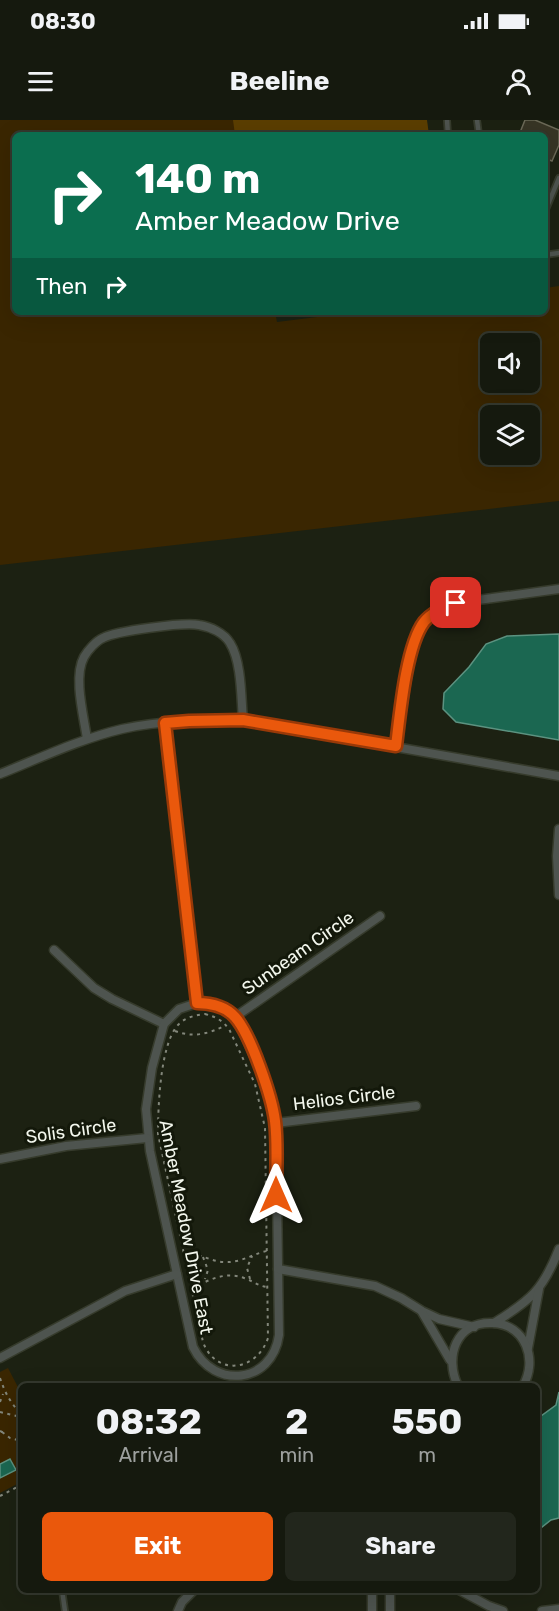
<!DOCTYPE html>
<style>
body{margin:0;font-family:Rubik,sans-serif;background:#22261c;color:#f1f3f6;height:100vh;display:flex;flex-direction:column;font-size:22px;white-space:nowrap}
*{box-sizing:border-box;margin:0}
p{font-size:20px;color:#9da09e}
.icon{flex:none;width:33px;height:33px;fill:none;stroke:currentColor;stroke-width:2;stroke-linecap:round;stroke-linejoin:round}
.map{position:relative;flex:1;overflow:hidden}
.sheet{position:absolute;left:18px;top:1263px;width:522px;height:210px;display:flex;flex-direction:column;background:#15190e;border-radius:9px;box-shadow:0 6px 24px #0002,0 0 0 2px #34382e}
.sheet>*{flex:none}
.hud{position:absolute;left:12px;top:12px;width:536px;height:183px;border-radius:9px;box-shadow:0 6px 24px #0002,0 0 0 2px #34382e;background:#0b6e4f;color:#fff;overflow:hidden}
.tools{position:absolute;left:480px;top:213px;display:grid;gap:12px}
.tools a{display:grid;place-items:center;width:60px;height:60px;border-radius:9px;background:#15190e;box-shadow:0 6px 24px #0002,0 0 0 2px #34382e;font-size:30px}
.pin{position:absolute;display:grid;place-items:center;width:51px;height:51px;color:#fff;margin:-26px;border-radius:12px;box-shadow:0 3px 9px #0006}
.me{position:absolute;width:66px;margin:-33px;rotate:0deg;stroke-linejoin:round;filter:drop-shadow(0 0 4px #0008)}
.turn{display:flex;align-items:center;gap:21px;height:126px;padding:0 24px;font-size:27px}
.turn .icon{width:78px;height:78px;stroke-width:2.5}
.turn b{display:block;font-size:42px;line-height:51px}
.then{display:flex;align-items:center;height:57px;padding:0 24px;background:#0003;gap:12px;font-size:22px}
.eta{display:flex;justify-content:space-evenly;align-items:center;height:102px;text-align:center}
.eta b{font-size:36px;font-weight:700;line-height:42px}
.primary-button{display:flex;gap:12px;margin-top:auto;padding:12px 24px}
.primary-button a{flex:1;height:69px;border-radius:9px;background:#ea580c;color:#fff;font-size:24px;font-weight:700;line-height:69px;text-align:center}
.primary-button a+a{background:#22261c;color:#f1f3f6}
.status{display:flex;justify-content:space-between;align-items:center;height:42px;padding:0 30px;background:#15190e;direction:ltr}
.status svg{height:16px;fill:currentColor}
header{display:flex;justify-content:space-between;align-items:center;height:78px;padding:0 24px;background:#15190e;font-size:27px;font-weight:700}
.map>svg:first-child{display:block}
</style>
<div class="status"><b>08:30</b><svg viewBox="0 0 49 12"><path d="M0 12V9h3v3zM5 12V6h3v6zM10 12V3h3v9zM15 12V0h3v12zM26 1h20v11H26zM47 4h2v5h-2z"/></svg></div>
<header><svg class="icon" aria-label="menu" viewBox="0 0 24 24"><path d="M4 6h16M4 12h16M4 18h16"/></svg>Beeline<svg class="icon" aria-label="person" viewBox="0 0 24 24"><circle cx="12" cy="8" r="4"/><path d="M4 21q1-7 8-7t8 7"/></svg></header>
<div class="map">
<svg width="559" height="1491" viewBox="0 0 559 1491">
<rect width="100%" height="100%" fill="#1c2112"/>
<g fill="#3a2601" fill-rule="evenodd">
<path d="M0,0h250l2,15h-237v177h260l2,10 80,-10h187l1,-24 14,-2v215l-559,64zM490,224h40v38h-40zM490,296h40v38h-40z"/>
<path d="M8,1248l13,25v89l-21,11v-121z"/>
</g>
<path fill="#5b3e00" d="M233,0h194l2,15h-194z"/>
<g fill="#1b6751" stroke="#5c9280" stroke-width="1.5">
<path d="M559,514v106l-103,-18 -13,-13 1,-16 25,-26 17,-23 21,-8z"/>
<path d="M559,1272v126l-8,2 -14,11v-112l19,-14z"/>
<path d="M10,1339l6,11 -16,8v-14z"/>
</g>
<path fill="#373525" stroke="#6b6957" stroke-width="1.5" d="M525,0h10l24,10v15l-7,16 -8,-3v-23h-25z"/>
<g fill="none" stroke-linecap="round" stroke-linejoin="round">
<g stroke="#363b2c" stroke-width="8">
<g id="service">
<path d="M447,0l1,15"/>
<path d="M477,0l2,15"/>
<path d="M544,94l15,-36"/>
<path d="M544,135l15,-2"/>
<path d="M62,1470l3,21"/>
</g>
</g>
<g stroke="#363b2c" stroke-width="11">
<g id="minor">
<path d="M165,603l32,280"/>
<path d="M87,619c-3,-22 -14,-62 -3,-82 4,-7 12,-16 19,-19 13,-7 81,-16 96,-13 12,2 25,8 31,18 12,19 11,56 13,77"/>
<path d="M396,626l15,-93 4,-16 10,-15 9,-10 22,-9 103,-14"/>
<path d="M0,654c40,-16 80,-35 122,-45 40,-9 81,-9 121,-9l316,56"/>
<path d="M559,709l-2,27 2,39"/>
<path d="M54,830l40,38 18,11 52,25"/>
<path d="M197,883c17,0 32,6 42,20l24,53 13,47 3,212c-7,49 -65,55 -86,12l-43,-196 -4,-42 6,-41 12,-44 15,-15z"/>
<path d="M235,897l145,-101"/>
<path d="M276,1003l140,-17"/>
<path d="M0,1039l66,-13 81,-8"/>
<path d="M278,1149l97,17 26,12 21,13 17,8 35,8"/>
<path d="M422,1192l28,48"/>
<path d="M494,1203c37,-23 49,-33 65,-74"/>
<path d="M528,1228l11,-59"/>
<path d="M0,1238l125,-67 52,-17"/>
<path d="M458,1266c-14,-29 -2,-65 35,-63 33,2 45,37 30,63"/>
<path d="M372,1470v21"/>
<path d="M459,1470l30,16 14,5"/>
<path d="M178,1491l4,-9 12,-12"/>
<path d="M390,1491v-21"/>
<path d="M542,1491l17,-2"/>
</g>
</g>
<g stroke="#83877b" stroke-width="2" stroke-dasharray="3 4.5" stroke-linecap="butt">
<path d="M205,894c11,3 17,6 24,15l26,55 10,44 3,210c-11,33 -52,39 -65,4l-45,-208c0,-26 2,-92 21,-110 7,-7 17,-9 26,-10z"/>
<path d="M175,911c18,7 34,3 51,-6"/>
<path d="M184,1132c15,1 27,10 41,10 16,1 27,-8 42,-11"/>
<path d="M203,1137l5,13 -3,9"/>
<path d="M250,1159l-3,-11 5,-12"/>
<path d="M192,1168c18,-8 32,-17 52,-10 9,3 14,8 23,9"/>
<path d="M0,1258c5,15 10,24 21,36"/>
<path d="M0,1282l3,-8"/>
<path d="M0,1292l21,5"/>
<path d="M0,1311l2,1 -2,3"/>
<path d="M2,1312l8,6 11,3"/>
<path d="M0,1376l21,-11"/>
</g>
<use href="#service" stroke="#4e544f" stroke-width="4.5"/>
<use href="#minor" stroke="#4e544f" stroke-width="8"/>
</g>
<g fill="none" stroke-linecap="round" stroke-linejoin="round">
<g stroke="#983908" stroke-width="15">
<path id="route" d="M276,1075c0,-24 2,-50 -1,-74 -3,-24 -24,-86 -40,-104 -9,-10 -24,-14 -38,-14l-32,-280 24,-2 54,-1 153,26c4,-32 10,-100 28,-124 8,-10 20,-15 32,-19"/>
</g>
<use href="#route" stroke="#ea580c" stroke-width="10"/>
</g>
<g text-anchor="middle" stroke-width="6" stroke-linejoin="round" paint-order="stroke">
<g font-size="18" fill="#f3f7ed" stroke="#13180a">
<text transform="translate(298 833) rotate(-35)" y="6">Sunbeam Circle</text>
<text transform="translate(344 978) rotate(-7)" y="6">Helios Circle</text>
<text transform="translate(71 1011) rotate(-8)" y="6">Solis Circle</text>
<text transform="translate(186 1107) rotate(79)" y="6">Amber Meadow Drive East</text>
</g>
</g>
</svg>
<div class="tools">
<a><svg class="icon" aria-label="sound" viewBox="0 0 24 24"><path d="M4 9h4l5-4v14l-5-4H4zM17 9q2 3 0 6"/></svg></a>
<a><svg class="icon" aria-label="layers" viewBox="0 0 24 24"><path d="M12 4l9 5-9 5-9-5zM3 14l9 5 9-5"/></svg></a>
</div>
<div class="pin" style="left:456px;top:483px;background:#d93025"><svg class="icon" aria-label="arrive" viewBox="0 0 24 24"><path d="M6 21V4h12l-3 4 3 4H6"/></svg></div>
<svg class="me" style="left:276px;top:1075px" viewBox="-20 -20 40 40"><path d="M0-17L14 15 0 8-14 15z" fill="#ea580c" stroke="#fff" stroke-width="4"/></svg>
<div class="hud">
<div class="turn"><svg class="icon" aria-label="right" viewBox="0 0 24 24"><path d="M7 20v-9h11M14 6l5 5-5 5"/></svg><div><b>140 m</b>Amber Meadow Drive</div></div>
<div class="then">Then<svg class="icon" aria-label="right" viewBox="0 0 24 24"><path d="M7 20v-9h11M14 6l5 5-5 5"/></svg></div>
</div>
<section class="sheet">
<div class="eta">
<div><b>08:32</b><p>Arrival</p></div>
<div><b>2</b><p>min</p></div>
<div><b>550</b><p>m</p></div>
</div>
<div class="primary-button"><a>Exit</a><a>Share</a></div>
</section>
</div>
